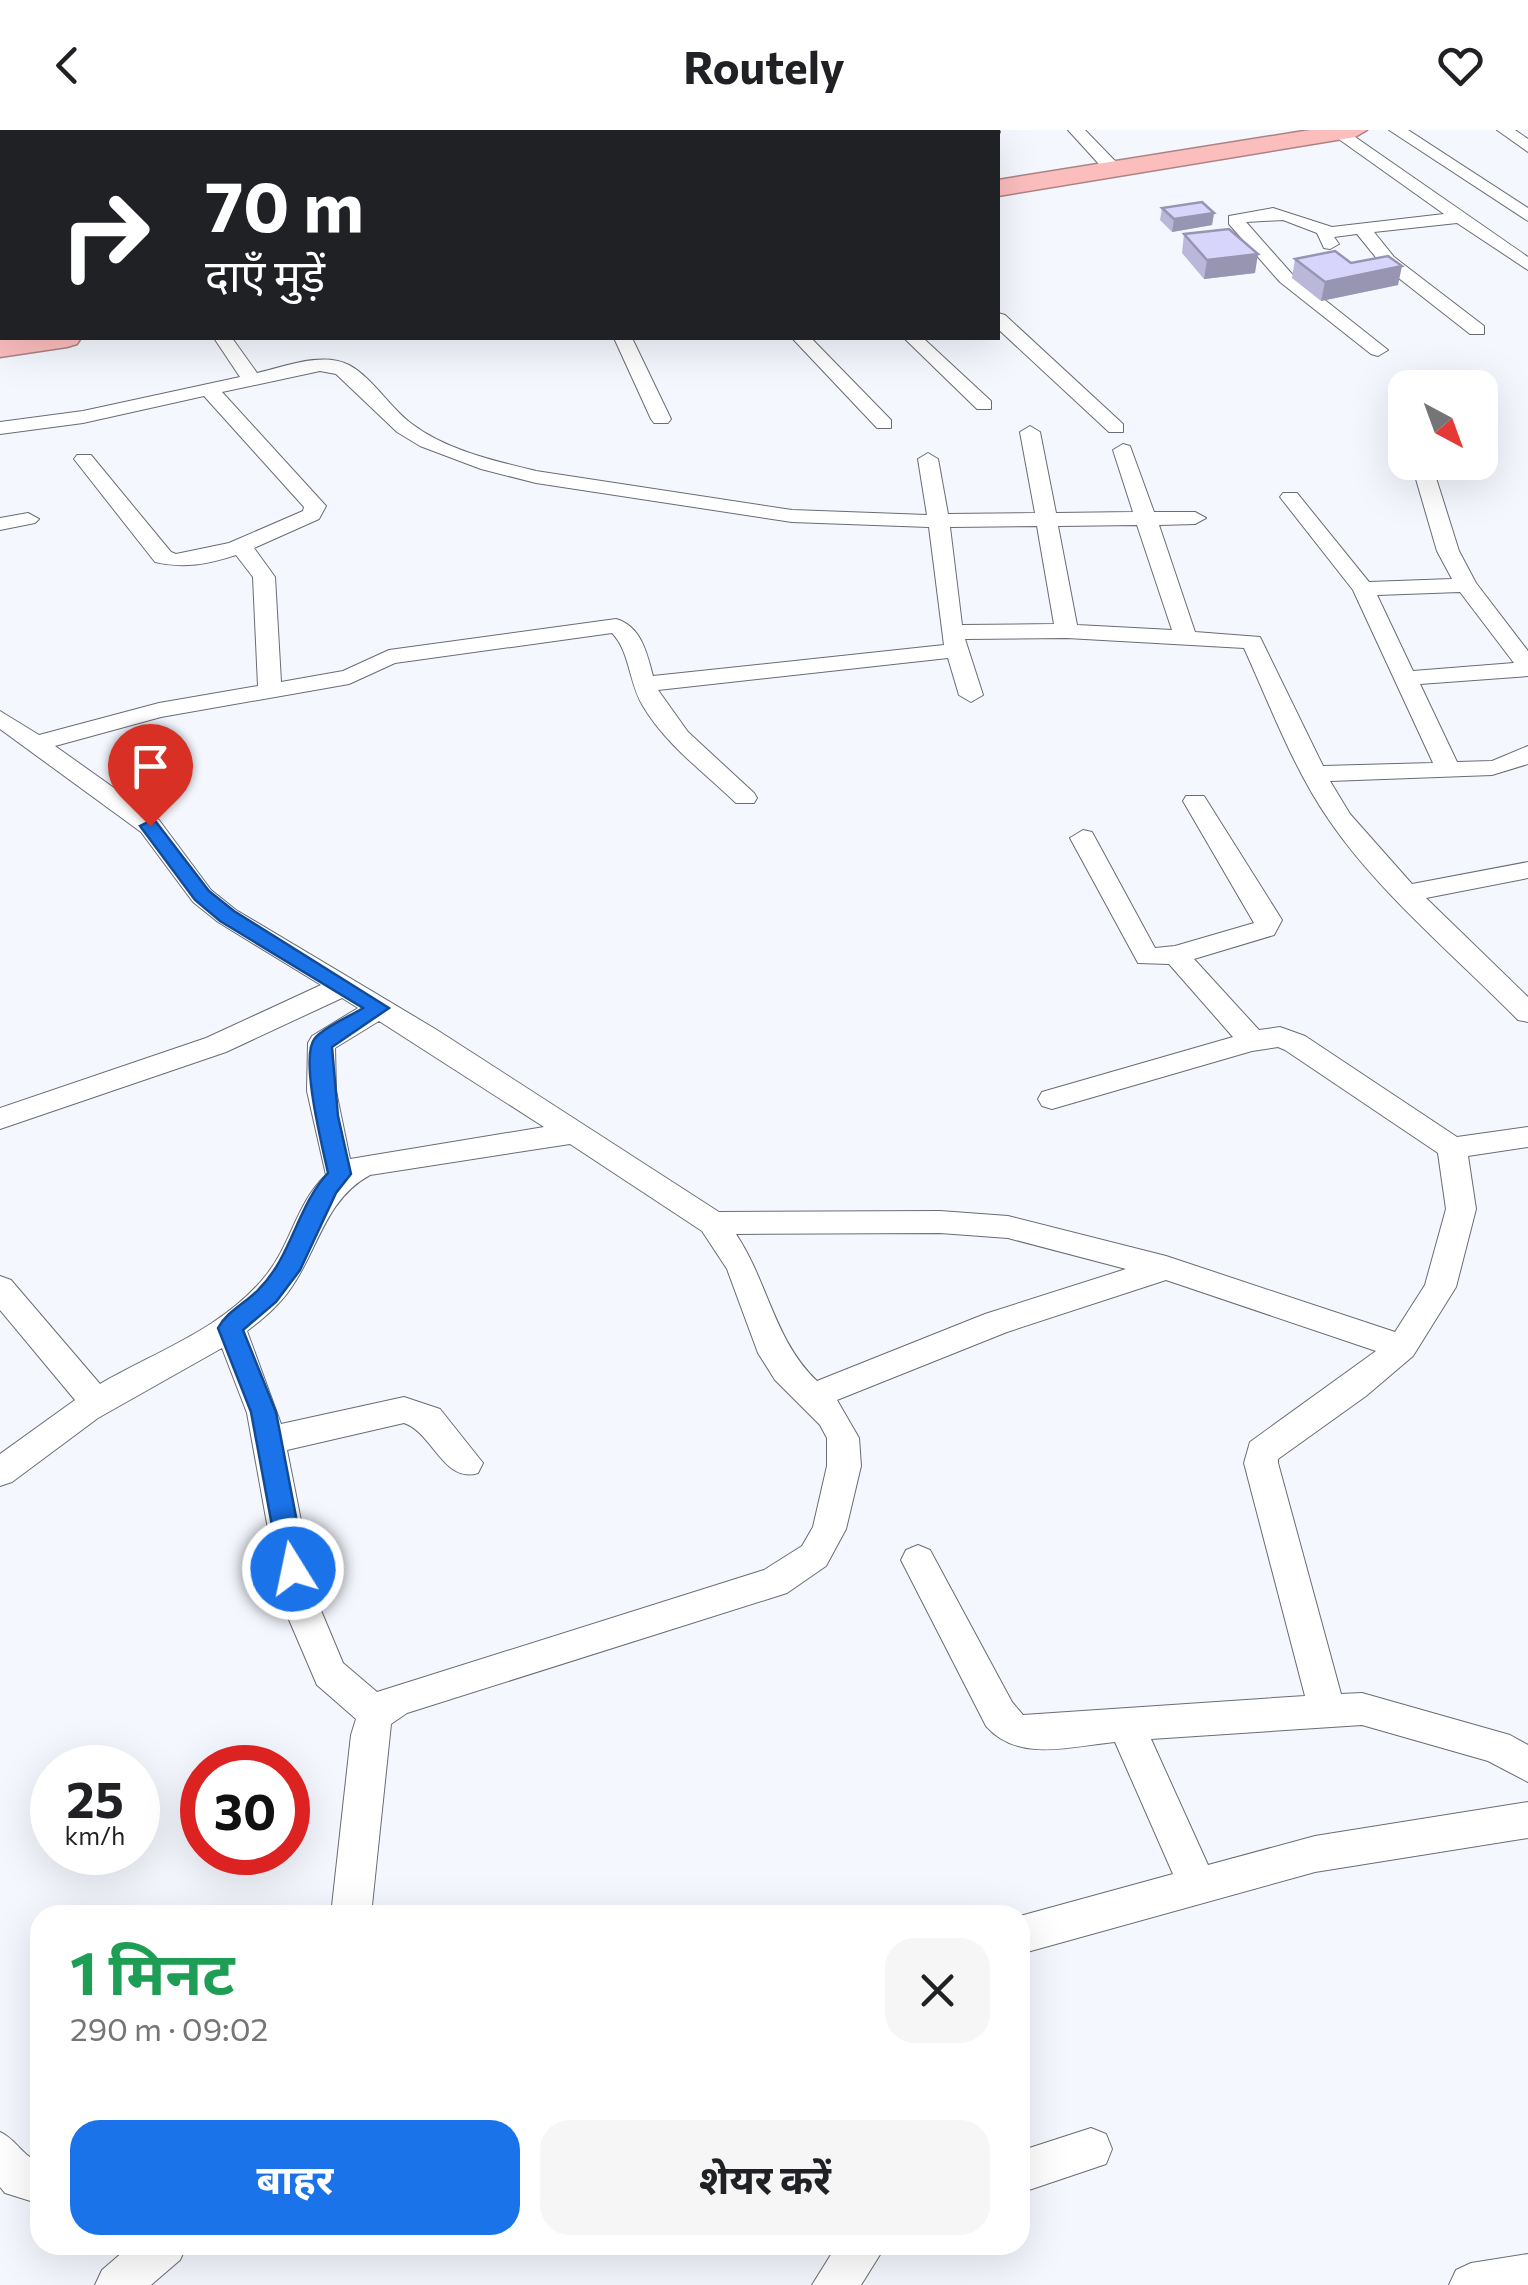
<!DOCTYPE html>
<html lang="hi">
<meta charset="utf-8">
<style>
body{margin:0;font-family:Commissioner,"Noto Sans Devanagari",sans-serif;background:#f6f6f6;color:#202124;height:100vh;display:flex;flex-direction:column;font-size:38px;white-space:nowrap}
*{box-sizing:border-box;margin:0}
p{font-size:32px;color:#757577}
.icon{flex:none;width:55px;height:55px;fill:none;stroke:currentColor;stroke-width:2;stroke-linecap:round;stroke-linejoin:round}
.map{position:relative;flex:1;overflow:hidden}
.drawer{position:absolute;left:30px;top:1775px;width:1000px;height:350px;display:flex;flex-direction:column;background:#fff;border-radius:30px;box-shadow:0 10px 40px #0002}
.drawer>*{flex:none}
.hud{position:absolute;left:0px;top:0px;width:1000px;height:210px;box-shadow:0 10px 40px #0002;background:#202124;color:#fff;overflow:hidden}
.needle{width:65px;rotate:139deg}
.controls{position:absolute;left:1388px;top:240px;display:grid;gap:20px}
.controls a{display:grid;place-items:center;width:110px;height:110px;border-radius:20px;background:#fff;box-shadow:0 10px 40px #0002;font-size:50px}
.speed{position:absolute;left:30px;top:1615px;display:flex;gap:20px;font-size:50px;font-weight:700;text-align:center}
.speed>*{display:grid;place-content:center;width:130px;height:130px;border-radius:50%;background:#fff;box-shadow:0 10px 40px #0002;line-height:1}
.speed small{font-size:25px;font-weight:400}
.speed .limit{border:15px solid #d22;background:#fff;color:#111}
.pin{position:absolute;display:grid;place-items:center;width:85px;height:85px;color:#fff;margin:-102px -42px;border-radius:50% 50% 50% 0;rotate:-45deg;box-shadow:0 0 10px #0007}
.pin .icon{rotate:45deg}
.me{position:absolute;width:110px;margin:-55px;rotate:350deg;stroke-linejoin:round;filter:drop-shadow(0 0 8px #0008)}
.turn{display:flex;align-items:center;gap:35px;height:210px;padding:0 40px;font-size:45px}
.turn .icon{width:130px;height:130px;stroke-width:2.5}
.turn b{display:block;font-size:70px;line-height:85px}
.round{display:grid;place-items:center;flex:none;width:105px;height:105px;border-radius:30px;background:#f6f6f6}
.head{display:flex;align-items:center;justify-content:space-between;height:170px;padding:0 40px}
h1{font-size:60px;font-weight:700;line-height:75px;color:#1e9e55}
.button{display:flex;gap:20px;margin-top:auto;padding:20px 40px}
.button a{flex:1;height:115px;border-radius:30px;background:#1a73e8;color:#fff;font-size:40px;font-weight:700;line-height:115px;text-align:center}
.button a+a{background:#f6f6f6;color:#202124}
header{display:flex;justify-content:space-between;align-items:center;height:130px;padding:0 40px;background:#fff;font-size:45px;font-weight:700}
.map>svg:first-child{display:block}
</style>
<header><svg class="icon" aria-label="back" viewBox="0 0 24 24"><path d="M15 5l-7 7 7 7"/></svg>Routely<svg class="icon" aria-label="heart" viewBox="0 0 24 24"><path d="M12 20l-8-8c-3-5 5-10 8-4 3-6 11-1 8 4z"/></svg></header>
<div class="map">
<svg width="1528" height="2155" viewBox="0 0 1528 2155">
<rect width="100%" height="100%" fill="#f4f7fe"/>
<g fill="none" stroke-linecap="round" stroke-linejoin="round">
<g stroke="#6a6c73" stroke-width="2">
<g id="minor">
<path d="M38,0h20l1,1 -22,1z"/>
<path d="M406,0h16l1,2h-16z"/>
<path d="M718,0h19l1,2h-18z"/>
<path d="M981,0h18l1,2 -2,4z"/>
<path d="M1068,0h17l35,36v8h-12z"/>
<path d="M1326,0h19l183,127v13l-71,-47 -83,9 20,25 90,69v8h-14l-88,-69 -25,-31 -23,3 5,7 -9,5 -6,-1 -7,-15 -34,-13 -37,2 46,52 96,76 -10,6 -7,-2 -91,-72 -51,-58v-8l44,-8 59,19 112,-13z"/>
<path d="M1389,0h19l120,78v13z"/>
<path d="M1497,0h18l13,9v13z"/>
<path d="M2,5v10l-2,1v-10z"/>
<rect x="0" y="68" width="2" height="14"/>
<path d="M998,183l7,2 118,109v8h-14l-111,-103z"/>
<path d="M214,208h18l25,35c26,-6 66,-22 92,-8 24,13 41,43 63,59 34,26 83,37 124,47l256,39 135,5 -9,-56 10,-6 10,6 10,55 87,-1 -15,-81 10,-6 10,6 16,81 77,-1 -20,-62 10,-6 7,2 24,66h41l11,6 -11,6 -36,1 36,107 65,5 63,129 110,-3 -80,-173 -73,-93 3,-4h14l72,89 83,-3 -15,-28 -26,-89h20l28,89 17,32 52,68v25l-108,8 37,78 35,-1 36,-15v18l-36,11 -162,6 20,33 62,70 116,-22v16l-102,20 102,99v25l-10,-2c-62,-63 -140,-128 -189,-200 -36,-52 -59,-115 -85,-172l-177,-10 -102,1 18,56 -12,7 -12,-7 -11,-37 -290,32 30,42 66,61 3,5 -3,5h-18c-32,-31 -70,-58 -93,-97 -14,-22 -13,-55 -31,-73l-217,30 -46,21 -188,33 -106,29 104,74 52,70 25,20 201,120 282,182 221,-1 68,5 158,40 229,76 30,-47 21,-76 -8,-56 -153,-103 -7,-3 -26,4 -200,58 -10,-3 -4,-7 4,-7 191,-55 -64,-73 -31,-1 -68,-125 13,-8 9,2 63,116 20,-2 79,-23 -71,-122 3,-5h18l78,124 -8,15 -80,24 65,71 21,-3 25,9 152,101 71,-10v20l-60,9 8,53 -20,78 -43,69 -47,40 -88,63v4l63,231 21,-1 148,42 18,10v37l-40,-21 -126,-36 -211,14 57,126 107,-29 213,-34v36l-213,34 -295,82v-38l153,-42 -58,-132c-43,4 -97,21 -129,-16l-85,-166 5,-10 12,-5 12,5 82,152 11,13 282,-19 -61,-233 6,-21 126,-91 -210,-71 -159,52 -170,68 22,38 2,28 -15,63 -20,37 -39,27 -380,120 -16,11 -20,191h-40l20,-180 5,-16 -39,-34 -36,-84 -34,-188 -25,-65 -124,70 -86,64 -12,4v-32l75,-54 -75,-90v-34l11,4 89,104c57,-33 125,-56 167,-110 24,-30 30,-72 59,-99l-19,-84 1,-48 4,-7 46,-28 -16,-10 -116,54 -226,77v-21l206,-70 115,-53 -103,-63 -25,-20 -52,-70 -141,-103v-18l39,24 120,-32 99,-17 -5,-109 -17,-22c-28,9 -52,14 -81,7l-81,-103 3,-4h14l80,97 5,2 53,-11 74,-32 1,-4 -100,-111 -121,27 -83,11v-12l83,-11 157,-34zM320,241l16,3 61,58 23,14 61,23 55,14 256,39 137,5 15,118 -291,31c-6,-23 -12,-50 -37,-57l-227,31 -46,21 -62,11 -6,-105 -21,-29 65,-29 7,-13 -104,-114zM1137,395l35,105 -95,-5 -19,-99zM1037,396l17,98 -92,1 -12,-98zM1460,462l54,71 -101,8 -36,-76zM379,891l165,106 -194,32 -14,-68 -1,-43zM570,1014l132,87 25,38 31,84 17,27 45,45 7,13v28l-14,61 -11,19 -38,24 -387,122 -34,-29 -26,-62 -30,-151 117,-27c29,10 40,61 74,50l5,-10 -43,-54 -36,-12 -123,27 -34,-93c17,-13 34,-27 46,-46 26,-39 33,-86 77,-110zM940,1103l68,5 118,31 -141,45 -168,67c-43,-41 -49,-99 -81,-147z"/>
<path d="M614,208h18l39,81 -3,4h-14l-3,-4z"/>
<path d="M792,208h19l80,82v8h-14z"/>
<path d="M904,208h19l68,63v8h-14z"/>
<path d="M28,383l11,6 -4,4 -35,7v-12z"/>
<path d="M1091,1998l15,6 6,15 -6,15 -86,29v-42z"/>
<path d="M0,2002c16,7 24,26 40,30v42l-35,-11 -5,-6z"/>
<path d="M131,2115h56l-7,15 -29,25h-56l7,-15z"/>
<path d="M837,2115h49l-25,40h-49z"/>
<path d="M1528,2124v31h-79l7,-15 15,-7z"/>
</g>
</g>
<g stroke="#ac8384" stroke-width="3">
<g id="highway">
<path d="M1310,0h57l-12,7 -357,59v-16z"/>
<path d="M13,208h68l-4,6 -10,3 -67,10v-18z"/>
</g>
</g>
<use href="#minor" fill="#fff" fill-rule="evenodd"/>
<use href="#highway" fill="#fcbdbd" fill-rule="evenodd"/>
</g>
<g fill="#bab7da">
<path d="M1162,78l52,5 -2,12 -40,7 -12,-12z"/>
<path d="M1184,104l71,39 -51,6 -22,-26z"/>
<path d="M1295,129l56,4 47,22 -77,16 -29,-23z"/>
</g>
<g fill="#9795b1">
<path d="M1214,83l-2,12 -40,7 2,-13z"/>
<path d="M1258,124l-3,19 -51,6 3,-19z"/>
<path d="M1402,136l-4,19 -77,16 4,-19z"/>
</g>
<g fill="#d8d5fd" stroke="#9795b1" stroke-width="2.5">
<path d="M1202,72l12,11 -40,6 -12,-11z"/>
<path d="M1229,99l29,25 -51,6 -23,-26z"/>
<path d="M1335,121l16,12 37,-7 14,10 -77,16 -30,-23z"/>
</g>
<path fill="#1a73e8" stroke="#114b97" stroke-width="2.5" d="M150,691l6,1 53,69 25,20 155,97 -57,39 6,69 13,58 -15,19 -36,77 -24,32 -33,28 33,82 30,157 -3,8 -10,3 -9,-3 -4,-8 -29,-157 -33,-84c9,-17 28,-25 41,-39 33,-33 38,-83 69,-116 -5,-24 -29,-117 -13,-135 11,-12 34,-21 48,-30l-143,-87 -25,-21 -55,-74z"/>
</svg>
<div class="controls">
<a><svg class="needle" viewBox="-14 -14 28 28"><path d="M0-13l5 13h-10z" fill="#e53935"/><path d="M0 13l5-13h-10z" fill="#757577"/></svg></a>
</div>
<div class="speed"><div>25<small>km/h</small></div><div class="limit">30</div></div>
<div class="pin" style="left:150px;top:696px;background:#d93025"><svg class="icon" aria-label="arrive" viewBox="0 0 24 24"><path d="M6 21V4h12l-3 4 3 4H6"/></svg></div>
<svg class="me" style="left:293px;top:1439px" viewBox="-20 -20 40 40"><circle r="17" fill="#1a73e8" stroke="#fff" stroke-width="3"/><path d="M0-11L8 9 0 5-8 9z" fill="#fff"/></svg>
<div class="hud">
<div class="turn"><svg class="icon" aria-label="right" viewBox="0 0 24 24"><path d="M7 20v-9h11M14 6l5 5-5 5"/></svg><div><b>70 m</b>दाएँ मुड़ें</div></div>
</div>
<section class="drawer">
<div class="head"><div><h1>1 मिनट</h1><p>290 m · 09:02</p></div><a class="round"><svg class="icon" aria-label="close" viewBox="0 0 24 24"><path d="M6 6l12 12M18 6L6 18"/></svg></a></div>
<div class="button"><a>बाहर</a><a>शेयर करें</a></div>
</section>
</div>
